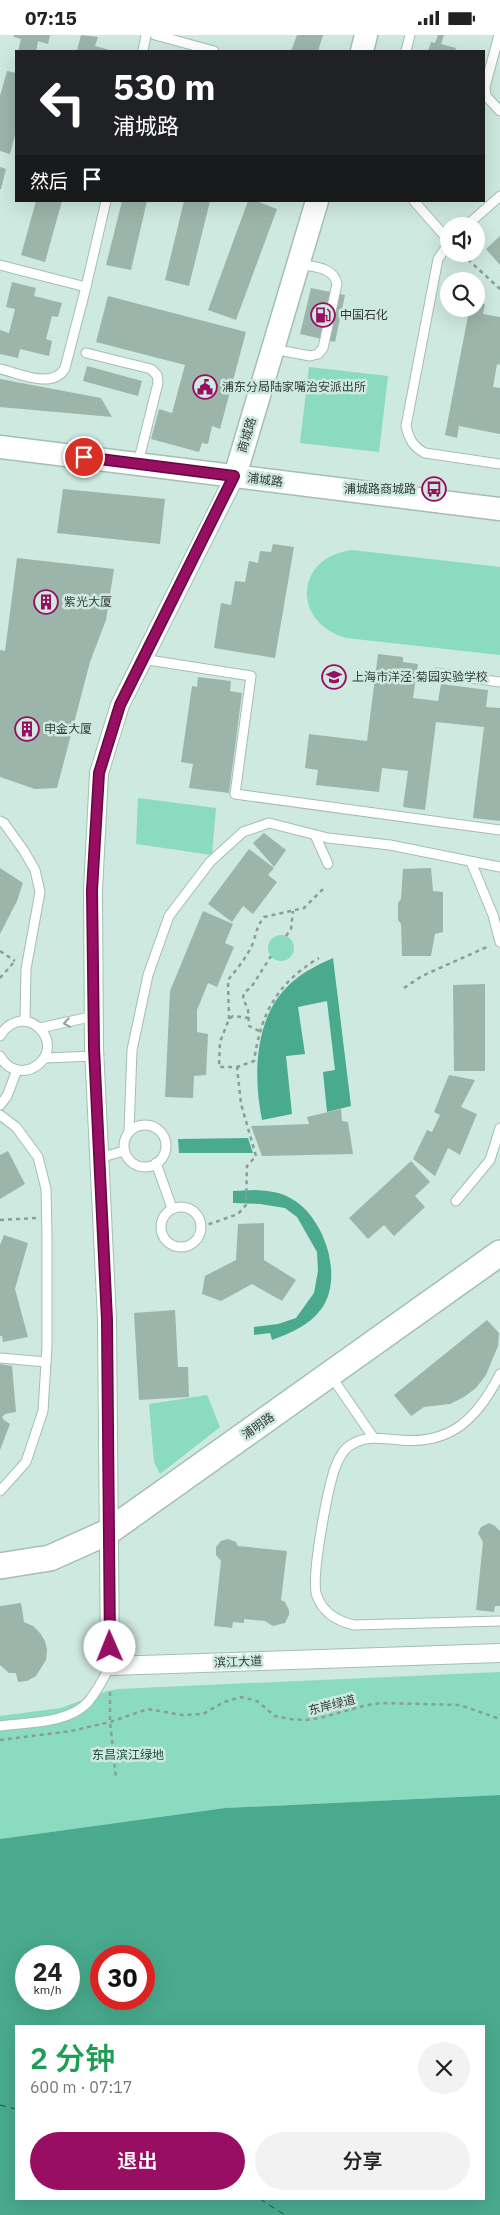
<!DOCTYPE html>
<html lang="zh">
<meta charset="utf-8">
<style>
body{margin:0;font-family:"IBM Plex Sans","Noto Sans SC",sans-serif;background:#f2f2f2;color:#222;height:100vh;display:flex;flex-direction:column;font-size:19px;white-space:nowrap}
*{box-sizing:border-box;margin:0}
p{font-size:16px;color:#767676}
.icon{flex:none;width:28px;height:28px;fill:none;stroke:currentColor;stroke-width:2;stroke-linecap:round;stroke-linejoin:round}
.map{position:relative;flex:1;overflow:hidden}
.panel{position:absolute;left:15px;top:1990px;width:470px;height:175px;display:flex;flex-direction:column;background:#fff;border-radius:0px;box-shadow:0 5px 20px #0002}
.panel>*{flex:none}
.banner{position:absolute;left:15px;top:15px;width:470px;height:152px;border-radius:0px;box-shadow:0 5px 20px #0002;background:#202124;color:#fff;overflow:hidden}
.buttons{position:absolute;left:440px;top:182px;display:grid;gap:10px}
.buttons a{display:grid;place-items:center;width:45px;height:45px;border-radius:50%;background:#fff;box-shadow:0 5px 20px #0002;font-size:25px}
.speed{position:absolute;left:15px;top:1910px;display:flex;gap:10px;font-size:25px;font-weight:700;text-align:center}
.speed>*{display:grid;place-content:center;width:65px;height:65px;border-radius:50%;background:#fff;box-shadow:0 5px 20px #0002;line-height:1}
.speed small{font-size:12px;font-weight:400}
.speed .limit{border:8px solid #d22;background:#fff;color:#111}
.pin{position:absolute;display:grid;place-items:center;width:42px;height:42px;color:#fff;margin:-21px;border:2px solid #fff;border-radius:50%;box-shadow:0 1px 5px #0007}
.me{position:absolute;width:55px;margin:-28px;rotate:359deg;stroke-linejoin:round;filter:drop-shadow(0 0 4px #0008)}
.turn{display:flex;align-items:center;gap:18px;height:105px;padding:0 15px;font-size:22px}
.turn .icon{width:65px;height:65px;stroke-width:2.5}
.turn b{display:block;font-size:35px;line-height:42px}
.then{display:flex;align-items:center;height:48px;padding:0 15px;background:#0003;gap:10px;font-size:19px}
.round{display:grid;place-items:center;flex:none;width:52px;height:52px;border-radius:26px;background:#f2f2f2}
.summary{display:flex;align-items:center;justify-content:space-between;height:85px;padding:0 15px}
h1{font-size:30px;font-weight:600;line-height:38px;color:#1e9e55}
.button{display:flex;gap:10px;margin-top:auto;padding:10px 15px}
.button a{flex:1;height:58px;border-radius:30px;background:#980e62;color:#fff;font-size:20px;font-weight:600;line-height:58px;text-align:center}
.button a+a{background:#f2f2f2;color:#222}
.status{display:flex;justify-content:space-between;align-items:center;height:35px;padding:0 25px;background:#fff;direction:ltr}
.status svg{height:14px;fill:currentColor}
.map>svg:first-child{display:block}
</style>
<div class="status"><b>07:15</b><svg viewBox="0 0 49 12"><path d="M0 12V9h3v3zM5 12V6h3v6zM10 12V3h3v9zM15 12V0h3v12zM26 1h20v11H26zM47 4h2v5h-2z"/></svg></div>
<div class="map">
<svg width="500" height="2180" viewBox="0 0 500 2180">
<rect width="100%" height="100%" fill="#cee9df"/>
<g fill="#8adbc0">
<path d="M309,332l79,9 -9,76 -79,-9z"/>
<path d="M352,515l148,17v88l-154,-17c-55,-16 -51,-81 6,-88z"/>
<path d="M138,763l78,10 -4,47 -76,-11z"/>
<circle cx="281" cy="913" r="13"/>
<path d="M207,1360l13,32 -60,47 -6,-12 -5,-58z"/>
<path d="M500,1637v123l-275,13 -225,31v-123l61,-8 46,-17 11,-2z"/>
</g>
<g fill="#49aa8d" fill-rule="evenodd">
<path d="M333,923l18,148 -24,6 -4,-40 12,-2 -8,-69 -29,6 7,47 -19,2 6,58 -30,6c-9,-44 -8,-103 28,-136 13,-12 27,-19 43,-26z"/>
<path d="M248,1103l5,15h-74l-1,-14z"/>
<path d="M256,1155c13,1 25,2 36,9 32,18 52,77 30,109 -12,17 -31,25 -50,32l-2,-7 -16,2v-8l24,-3 18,-6 18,-25 4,-22 -1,-19 -20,-35 -12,-9 -25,-4 -27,-1v-12z"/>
<path d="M500,1760v420h-500v-376l225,-31zM69,1921v43h-43v-43zM144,1921v43h-43v-43zM484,1991v173h-468v-173z"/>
</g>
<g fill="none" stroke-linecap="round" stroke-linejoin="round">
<g stroke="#0c5c48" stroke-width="1" stroke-dasharray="6 5" stroke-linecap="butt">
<path d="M0,2070l16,4"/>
<path d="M260,2164l25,16"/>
</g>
</g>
<g fill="#9bb5ab">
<path d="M14,0h36l-2,9 -10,-3 -2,10h-18l3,-12 -7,-2z"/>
<path d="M81,0l17,2 -3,9 18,5h-36z"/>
<path d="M297,0h26l-5,16h-27z"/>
<path d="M438,0h6l-3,9 15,4 -1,3h-27l3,-9 4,1z"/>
<path d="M7,36l9,2v58l-6,23 -10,-3v-55z"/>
<path d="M0,132l6,2 -5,20h-1z"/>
<path d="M36,166h26l-17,61 -24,-7z"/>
<path d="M122,166h25l-16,69 -25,-5z"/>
<path d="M184,166h26l-21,85 -24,-6z"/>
<path d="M248,166h8l21,8 -41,111 -28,-10z"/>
<path d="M500,201v29l-14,-16z"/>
<path d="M12,247l24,6 -2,8 28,7 -4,14 -6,-1 -6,23 6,2 -3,15 -29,-7 -2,9 -18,-4v-24l9,3 6,-24 -9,-2z"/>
<path d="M311,253l34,7 -10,47 -35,-8z"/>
<path d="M108,261l138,36 -26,97 -8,-3 -4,18 -6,-1 -3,9 -48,-13 8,-30 13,4 13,-48 -89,-23z"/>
<path d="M476,267l9,2 -2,10 17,3v48l-3,-1 -4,23 7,1v46l-41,-8 -2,12 -12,-3 23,-119 -11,-2v-5h19z"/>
<path d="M87,331l55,15 -4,15 -55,-15z"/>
<path d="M0,344l101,19 11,19 -112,-10z"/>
<path d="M63,454l102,10 -5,45 -103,-11z"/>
<path d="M273,509l21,3 -19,111 -61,-10 7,-45 10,2 4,-24 10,1 4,-21 9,2 2,-12 11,1z"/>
<path d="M17,523l97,11 -8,51 -16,42 -33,126 -22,1 -35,-12v-127l5,1z"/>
<path d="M378,619l25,3v5l15,2 -5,34 25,3 3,-17 47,6 -2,17 14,1v113l-27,-3 11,-91 -48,-5 -11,88 -22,-3 5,-36 -26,-3 -3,24 -63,-7 2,-15 -13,-2 4,-34 58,7z"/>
<path d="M198,642l33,4 -1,10 12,2 -13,100 -40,-5 4,-24 -12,-2 11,-76 5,1z"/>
<path d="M264,798l22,17 -12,17 -21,-24z"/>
<path d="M249,814l25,19 -6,7 9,7 -24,32 -10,-8 -11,16 -24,-18z"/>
<path d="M0,833l23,15 -6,18 -17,33z"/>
<path d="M431,833l2,23 10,1v40l-8,2 -4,22h-29l-1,-32 -3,-4v-17l3,-4 2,-30z"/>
<path d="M203,876l30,13 -8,19 9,4 -17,40 -9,-4 -11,27v22l11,2 -2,41 -12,1 -1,22 -28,-1 5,-106z"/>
<path d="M485,949v87h-31l-1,-86z"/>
<path d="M449,1040l26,5 -14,27 16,7 -17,41 -12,-7 -13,28 -22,-17 14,-29 5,2 8,-17 -6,-3z"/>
<path d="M341,1074l1,12 6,1 5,32 -91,2 -11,-30 58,-2 -2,-7z"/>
<path d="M8,1116l17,33 -25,15v-44z"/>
<path d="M411,1126l19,21 -15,14 10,11 -31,29 -10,-11 -16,14 -19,-21z"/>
<path d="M264,1188v37l32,20 -14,21 -30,-17 -31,17 -19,-7 3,-18 31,-16 2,-36z"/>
<path d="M4,1200l24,8 -13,46 13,48 -25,5 -1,-6h-2v-91z"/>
<path d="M175,1275l3,57h10l1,30 -50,3 -5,-87z"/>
<path d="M487,1285l12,13 -1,13 -12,29 -10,13 -12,9 -14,7 -26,3 -13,9 -17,-21z"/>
<path d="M0,1329l12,2 4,46 -11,2 -3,3 2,3 6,4 -10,26z"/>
<path d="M489,1488l6,3 5,5v75h-5l-1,6 -18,-2 7,-68 -5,-9 3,-6z"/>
<path d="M228,1504l8,3 2,4 49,5 -6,49 4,2 4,8v5l-4,8 -12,3 -8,-5 -21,-2v4l-11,-1 -1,6 -18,-2 7,-65 -5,-6v-8l5,-6z"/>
<path d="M21,1568l3,19 9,4 7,7 5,8 2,9 -1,10 -10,16 -9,5 -9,1 -2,-9h-7l-9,-8v-59z"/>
</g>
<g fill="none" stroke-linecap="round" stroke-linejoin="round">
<g stroke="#a4beb5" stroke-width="11">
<g id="service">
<path d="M155,0l59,16"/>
<path d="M499,0l-14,52 1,9 14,15"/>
<path d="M143,16l3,-16"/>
<path d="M406,16l4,-16"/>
<path d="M414,166l35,40"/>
<path d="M466,191l34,-30"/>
<path d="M449,208l-11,16 -32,167c3,13 7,21 19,27l75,11"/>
<path d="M0,230l86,22 -21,81c-12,22 -46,5 -65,1"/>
<path d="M86,252l20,-86"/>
<path d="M273,314l37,7 8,-2 5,-6 14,-64c-3,-17 -23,-17 -38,-20"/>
<path d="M86,318l65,16 6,6 1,8 -20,80"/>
<path d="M142,624l109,17 -16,118 265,36"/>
<path d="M437,638l63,9"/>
<path d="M0,786l4,2 20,28 11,19 5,22 -14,77 -1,52"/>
<path d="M315,800l13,29"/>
<path d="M471,827l22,53 7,27"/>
<path d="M40,993l54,-12"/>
<path d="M0,1001c5,-9 12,-14 22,-15 8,0 15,4 20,10 21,28 -24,58 -42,25"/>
<path d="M45,1023l50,-2"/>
<path d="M0,1070l7,-9 10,-26"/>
<path d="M0,1080l16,12 22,30 8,32 1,45v112l-4,65 -17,51 -26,29"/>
<circle cx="145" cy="1111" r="21"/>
<path d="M129,1097l3,-82 16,-75 21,-59 41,-54 33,-30 26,-9 59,15 62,7 110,22"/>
<path d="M99,1123l25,-7"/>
<path d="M156,1128l16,45"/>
<path d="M456,1166l34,-41 10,-32"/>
<circle cx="181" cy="1192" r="20"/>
<path d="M0,1323l46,4"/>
<path d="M500,1339c-22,43 -48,71 -100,66 -18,-1 -34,-6 -51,6 -7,5 -11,14 -14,22 -7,20 -25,111 -18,128 6,17 20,25 37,29l146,-4"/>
<path d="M331,1341l42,61"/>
<path d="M0,1691c27,-4 68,-2 88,-24 9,-11 16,-24 22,-36"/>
</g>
</g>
<g stroke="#a4beb5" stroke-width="20">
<path id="minor" d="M235,441l-115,229 -21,68 -6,117 1,158 13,272 3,346 390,-13"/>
</g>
<g stroke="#a4beb5" stroke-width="25">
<g id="tertiary">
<path d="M362,16l4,-16"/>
<path d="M0,412l500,62"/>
<path d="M235,441l82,-275"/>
</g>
</g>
<g stroke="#a4beb5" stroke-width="28">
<path id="secondary" d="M0,1531l50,-8 58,-26 392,-279"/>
</g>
<g stroke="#8a9e96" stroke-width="2.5" stroke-dasharray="4 4" stroke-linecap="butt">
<path d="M462,219l38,35"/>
<path d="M286,901l5,-7 2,-18"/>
<path d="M0,916l15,10"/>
<path d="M0,943l14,-16"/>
<path d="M404,953l18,-12 67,-30"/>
<path d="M249,983l-16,-2 -4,3 -9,23 -1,25h18l17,-6c7,-48 23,-78 65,-103"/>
<path d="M229,984l-1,-39c9,-11 19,-23 25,-37 4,-12 3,-15 11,-26l40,-9 19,-19"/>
<path d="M259,996l-10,-5 -1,-16 -5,-12 1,-5 8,-7 19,-30"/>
<path d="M0,1185l36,-2"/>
<path d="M201,1192l37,-13 8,-9 1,-39 9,-10 -15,-52 -4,-37"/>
<path d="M110,1657v30l6,56"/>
<path d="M0,1705l71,-9 39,-9 38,-13 34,6 21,-1 21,-12 17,-5 16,4 18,15 15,3 16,1 14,-2 47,-13 15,-2 78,2 40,14"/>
</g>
<use href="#service" stroke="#fff" stroke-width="9"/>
<use href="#minor" stroke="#fff" stroke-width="18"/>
<use href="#tertiary" stroke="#fff" stroke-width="22"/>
<use href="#secondary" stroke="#fff" stroke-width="25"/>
</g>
<defs><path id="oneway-chevron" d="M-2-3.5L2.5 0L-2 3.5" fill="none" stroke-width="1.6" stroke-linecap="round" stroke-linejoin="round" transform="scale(1.25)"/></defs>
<use stroke="#989e9c" href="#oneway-chevron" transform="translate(67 988) rotate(170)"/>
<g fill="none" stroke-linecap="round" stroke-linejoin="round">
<g stroke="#630940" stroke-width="12">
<path id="route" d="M84,422l150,19 -114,229 -21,68 -7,117 2,158 13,272 3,327"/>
</g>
<use href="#route" stroke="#980e62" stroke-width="9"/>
</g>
<defs>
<g id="fuel-ring" transform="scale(1.25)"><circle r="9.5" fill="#cee9df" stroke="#980e62" stroke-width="1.5"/><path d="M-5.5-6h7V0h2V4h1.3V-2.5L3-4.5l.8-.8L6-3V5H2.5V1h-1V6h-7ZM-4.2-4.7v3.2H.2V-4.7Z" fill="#980e62"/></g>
<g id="civic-ring" transform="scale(1.25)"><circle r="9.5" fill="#cee9df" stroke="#980e62" stroke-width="1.5"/><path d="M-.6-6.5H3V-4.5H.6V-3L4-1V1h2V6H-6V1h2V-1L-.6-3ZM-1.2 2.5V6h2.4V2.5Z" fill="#980e62"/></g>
<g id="bus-ring" transform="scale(1.25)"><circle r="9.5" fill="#cee9df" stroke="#980e62" stroke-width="1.5"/><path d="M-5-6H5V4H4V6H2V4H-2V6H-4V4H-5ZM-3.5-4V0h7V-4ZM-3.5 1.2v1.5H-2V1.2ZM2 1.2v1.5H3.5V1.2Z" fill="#980e62"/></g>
<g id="building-ring" transform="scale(1.25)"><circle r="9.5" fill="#cee9df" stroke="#980e62" stroke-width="1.5"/><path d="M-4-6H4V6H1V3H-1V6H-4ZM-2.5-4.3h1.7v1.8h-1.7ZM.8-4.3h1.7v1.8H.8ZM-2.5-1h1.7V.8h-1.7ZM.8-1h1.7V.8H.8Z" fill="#980e62"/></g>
<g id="school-ring" transform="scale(1.25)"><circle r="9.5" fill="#cee9df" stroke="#980e62" stroke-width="1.5"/><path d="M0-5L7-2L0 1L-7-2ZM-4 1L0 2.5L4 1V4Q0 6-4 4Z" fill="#980e62"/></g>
</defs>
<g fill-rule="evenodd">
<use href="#fuel-ring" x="323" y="280"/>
<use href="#civic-ring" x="205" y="352"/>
<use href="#bus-ring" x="434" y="454"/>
<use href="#building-ring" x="46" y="567"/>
<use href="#school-ring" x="334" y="642"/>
<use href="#building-ring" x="27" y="694"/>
</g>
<g text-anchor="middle" stroke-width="5" stroke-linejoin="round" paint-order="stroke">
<g font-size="12" fill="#323c38" stroke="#cee9df" text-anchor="start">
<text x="340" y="284">中国石化</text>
<text x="222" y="356">浦东分局陆家嘴治安派出所</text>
<text x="416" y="458" text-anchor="end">浦城路商城路</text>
<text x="64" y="571">紫光大厦</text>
<text x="352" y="646">上海市洋泾·菊园实验学校</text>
<text x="44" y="698">申金大厦</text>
</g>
<g font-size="12" fill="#323c38" stroke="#cee9df">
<text transform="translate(247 400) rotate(-73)" y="4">商城路</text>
<text transform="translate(265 445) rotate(7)" y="4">浦城路</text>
<text transform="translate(258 1391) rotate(-35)" y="4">浦明路</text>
<text transform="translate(238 1627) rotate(-2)" y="4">滨江大道</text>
<text transform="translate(332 1670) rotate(-14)" y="4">东岸绿道</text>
</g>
<g font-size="12" fill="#214b3e" stroke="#cee9df">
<text x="128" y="1724">东昌滨江绿地</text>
</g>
</g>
</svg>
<div class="buttons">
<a><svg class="icon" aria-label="sound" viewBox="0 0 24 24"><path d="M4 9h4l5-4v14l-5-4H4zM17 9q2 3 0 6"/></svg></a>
<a><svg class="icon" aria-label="search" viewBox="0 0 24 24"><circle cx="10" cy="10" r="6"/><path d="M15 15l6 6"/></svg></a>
</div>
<div class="speed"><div>24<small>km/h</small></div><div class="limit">30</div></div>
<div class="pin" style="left:84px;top:422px;background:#d93025"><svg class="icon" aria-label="arrive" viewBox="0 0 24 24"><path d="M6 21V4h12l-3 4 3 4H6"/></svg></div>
<svg class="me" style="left:110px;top:1612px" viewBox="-20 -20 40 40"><circle r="19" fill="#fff"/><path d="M0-13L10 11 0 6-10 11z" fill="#980e62"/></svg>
<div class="banner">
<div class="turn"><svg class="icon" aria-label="left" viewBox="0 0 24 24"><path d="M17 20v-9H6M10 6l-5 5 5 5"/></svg><div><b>530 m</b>浦城路</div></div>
<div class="then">然后<svg class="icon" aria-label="arrive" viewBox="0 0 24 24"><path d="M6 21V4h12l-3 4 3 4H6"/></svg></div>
</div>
<section class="panel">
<div class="summary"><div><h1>2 分钟</h1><p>600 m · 07:17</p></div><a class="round"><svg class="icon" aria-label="close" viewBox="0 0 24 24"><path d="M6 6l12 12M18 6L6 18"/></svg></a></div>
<div class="button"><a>退出</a><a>分享</a></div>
</section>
</div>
